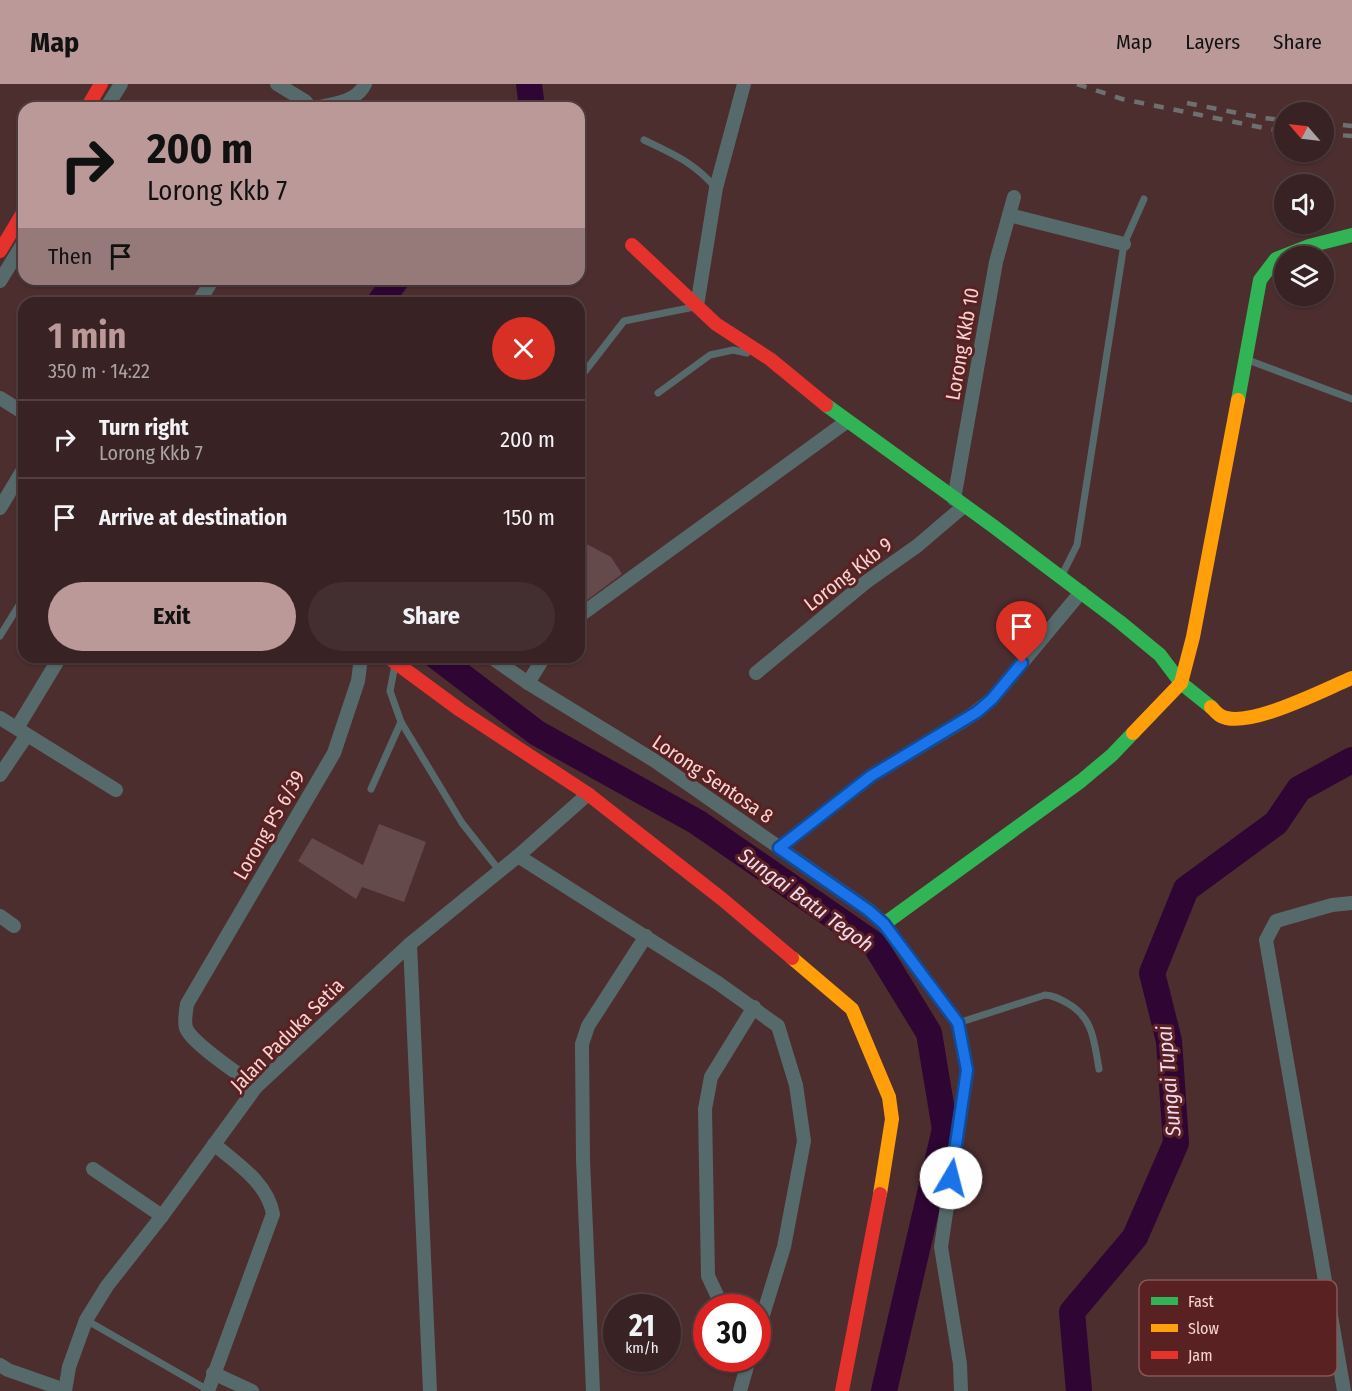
<!DOCTYPE html>
<meta charset="utf-8">
<style>
body{margin:0;font-family:"Fira Sans Condensed",sans-serif;background:#442f30;color:#f1f3f6;height:100vh;display:flex;flex-direction:column;font-size:22px;white-space:nowrap}
*{box-sizing:border-box;margin:0}
p{font-size:20px;color:#aba4a6}
.icon{flex:none;width:33px;height:33px;fill:none;stroke:currentColor;stroke-width:2;stroke-linecap:round;stroke-linejoin:round}
.map{position:relative;flex:1;overflow:hidden}
.panel{position:absolute;left:18px;top:213px;width:567px;height:366px;display:flex;flex-direction:column;background:#392223;border-radius:18px;box-shadow:0 2px 4px #0004,0 0 0 2px #533f41}
.panel>*{flex:none}
.top-card{position:absolute;left:18px;top:18px;width:567px;height:183px;border-radius:18px;box-shadow:0 2px 4px #0004,0 0 0 2px #533f41;background:#bb9998;color:#111;overflow:hidden}
.needle{width:39px;rotate:298deg}
.buttons{position:absolute;left:1274px;top:18px;display:grid;gap:12px}
.buttons a{display:grid;place-items:center;width:60px;height:60px;border-radius:50%;background:#392223;box-shadow:0 2px 4px #0004,0 0 0 2px #533f41;font-size:30px}
.speed{position:absolute;left:603px;top:1210px;display:flex;gap:12px;font-size:30px;font-weight:700;text-align:center}
.speed>*{display:grid;place-content:center;width:78px;height:78px;border-radius:50%;background:#392223;box-shadow:0 2px 4px #0004,0 0 0 2px #533f41;line-height:1}
.speed small{font-size:15px;font-weight:400}
.speed .limit{border:9px solid #d22;background:#fff;color:#111}
.pin{position:absolute;display:grid;place-items:center;width:51px;height:51px;color:#fff;margin:-62px -26px;border-radius:50% 50% 50% 0;rotate:-45deg;box-shadow:0 0 6px #0007}
.pin .icon{rotate:45deg}
.me{position:absolute;width:66px;margin:-33px;rotate:8deg;stroke-linejoin:round;filter:drop-shadow(0 0 4px #0008)}
.turn{display:flex;align-items:center;gap:21px;height:126px;padding:0 30px;font-size:27px}
.turn .icon{width:78px;height:78px;stroke-width:2.5}
.turn b{display:block;font-size:42px;line-height:51px}
.then{display:flex;align-items:center;height:57px;padding:0 30px;background:#0003;gap:12px;font-size:22px}
.round{display:grid;place-items:center;flex:none;width:63px;height:63px;border-radius:32px;background:#442f30}
.head{display:flex;align-items:center;justify-content:space-between;height:102px;padding:0 30px}
h1{font-size:36px;font-weight:700;line-height:45px;color:#bb9998}
.button{display:flex;gap:12px;margin-top:auto;padding:12px 30px}
.button a{flex:1;height:69px;border-radius:36px;background:#bb9998;color:#111;font-size:24px;font-weight:700;line-height:69px;text-align:center}
.button a+a{background:#442f30;color:#f1f3f6}
ul{padding:0;list-style:none}
li{display:flex;align-items:center;gap:18px;height:78px;padding:0 30px;border-top:2px solid #533f41}
li div{flex:1}
li b{display:block;font-size:22px}
li em{font-style:normal}
header{display:flex;align-items:center;gap:36px;box-sizing:border-box;height:84px;padding:0 30px;background:#bb9998;color:#111}
header strong{font-size:28px}
nav{display:flex;gap:33px;margin-inline-start:auto;font-size:21px}
.map>svg:first-child{display:block}
</style>
<header>
<strong>Map</strong>
<nav><a>Map</a><a>Layers</a><a>Share</a></nav>
</header>
<div class="map">
<svg width="1352" height="1307" viewBox="0 0 1352 1307">
<rect width="100%" height="100%" fill="#4c2e2f"/>
<g fill="none" stroke-linecap="round" stroke-linejoin="round">
<g stroke="#2f0533" stroke-width="26">
<path d="M529,0l3,24"/>
<path d="M379,219l18,-24"/>
<path d="M437,573l100,76 160,89 178,123 54,88 16,96 -61,262"/>
<path d="M1079,1307l-7,-79 63,-75 41,-94 -7,-102 -17,-68 34,-84 90,-66 23,-34 53,-29"/>
</g>
</g>
<g fill="#644a4b">
<path d="M579,456l32,17 11,17 -43,32z"/>
<path d="M379,740l47,18 -22,60 -42,-15 -6,12 -58,-38 14,-23 51,27z"/>
</g>
<g fill="none" stroke-linecap="round" stroke-linejoin="round">
<g stroke="#576a6b" stroke-width="7">
<path d="M644,56c31,15 49,22 72,48"/>
<path d="M1248,276l104,39"/>
<path d="M579,295l45,-58 70,-14"/>
<path d="M658,309l52,-38 23,-5 14,3"/>
<path d="M1062,491l15,-30 47,-301 20,-45"/>
<path d="M0,552l24,-39"/>
<path d="M395,581l-5,26 11,31 61,101 37,47"/>
<path d="M371,705l30,-67"/>
<path d="M958,939l87,-28c8,0 15,4 22,8 27,15 27,39 32,66"/>
<path d="M86,1236l122,70"/>
</g>
<g stroke="#576a6b" stroke-width="14">
<path d="M277,0l28,17 6,7"/>
<path d="M106,24l15,-24"/>
<path d="M316,24c18,-5 41,-6 49,-24"/>
<path d="M1009,131l115,29"/>
<path d="M0,197l24,-39"/>
<path d="M198,219l15,-24"/>
<path d="M697,222l19,-118 28,-104"/>
<path d="M0,314l24,15"/>
<path d="M954,415l42,-237 18,-65"/>
<path d="M0,424l24,-40"/>
<path d="M579,532l267,-194"/>
<path d="M491,573l37,26 127,78 214,149 15,14 74,99 9,47 -26,177 19,117 1,27"/>
<path d="M756,589l110,-91 51,-36 47,-40"/>
<path d="M528,599l16,-26"/>
<path d="M0,634l116,72"/>
<path d="M17,644l43,-71"/>
<path d="M0,691l27,-40"/>
<path d="M779,764l92,-72 94,-56 27,-21 89,-107"/>
<path d="M518,772l200,127 60,43 18,59 8,56 -20,106 -26,84"/>
<path d="M0,832l14,10"/>
<path d="M410,860l20,447"/>
<path d="M256,1003c-15,-12 -64,-43 -70,-59 -2,-7 0,-17 1,-24l147,-251 24,-72 3,-24"/>
<path d="M93,1085l69,47"/>
<path d="M723,1224l-15,-32 -3,-167 6,-32 43,-70"/>
<path d="M0,1281l8,5 57,20"/>
<path d="M213,1289l39,18"/>
<path d="M65,1307l4,-24 17,-47 21,-34 55,-70 94,-129 154,-143 108,-88 70,-62"/>
<path d="M208,1307l65,-177c-6,-32 -36,-50 -59,-70"/>
<path d="M593,1307l-10,-231 -1,-116 6,-18 58,-90"/>
<path d="M740,1307l9,-32"/>
<path d="M1344,1307l-78,-451 10,-19 56,-16 20,-2"/>
</g>
<g stroke="#30b455" stroke-width="14">
<path d="M1238,316l22,-120 16,-21 33,-13 43,-11"/>
<path d="M826,321l167,121 127,96 40,33 21,28 30,24"/>
<path d="M884,840l197,-143 31,-26 21,-22"/>
</g>
<g stroke="#ff9f0a" stroke-width="14">
<path d="M1211,623c3,3 6,7 10,9 26,14 104,-27 131,-38"/>
<path d="M1133,649l48,-50 12,-46 45,-237"/>
<path d="M792,874l60,51 37,88 3,22 -12,75"/>
</g>
<g stroke="#e5322d" stroke-width="14">
<path d="M87,24l14,-24"/>
<path d="M632,161l84,79 54,35 56,46"/>
<path d="M0,167l24,-40"/>
<path d="M388,573l72,53 128,84 134,105 70,59"/>
<path d="M842,1307l38,-197"/>
</g>
<g stroke="#6f6f70" stroke-width="4.5" stroke-dasharray="10 10" stroke-linecap="butt">
<path d="M1077,0l45,15 147,30 15,2"/>
<path d="M1187,19l76,15 21,2"/>
<path d="M1323,39l29,3"/>
<path d="M1323,50l29,2"/>
</g>
</g>
<g fill="none" stroke-linecap="round" stroke-linejoin="round">
<g stroke="#114b97" stroke-width="15">
<path id="route" d="M951,1094l16,-108 -9,-47 -74,-99 -16,-14 -89,-62 92,-72 106,-64 15,-13 30,-36"/>
</g>
<use href="#route" stroke="#1a73e8" stroke-width="10"/>
</g>
<g text-anchor="middle" stroke-width="6" stroke-linejoin="round" paint-order="stroke">
<g font-size="20" fill="#f7d3d1" stroke="#592122">
<text transform="translate(962 260) rotate(-80)" y="7">Lorong Kkb 10</text>
<text transform="translate(848 490) rotate(-38)" y="7">Lorong Kkb 9</text>
<text transform="translate(713 695) rotate(34)" y="7">Lorong Sentosa 8</text>
<text transform="translate(269 741) rotate(-60)" y="7">Lorong PS 6/39</text>
<text transform="translate(287 951) rotate(-45)" y="7">Jalan Paduka Setia</text>
</g>
<g font-size="21" font-style="italic" fill="#efdaf2" stroke="#592122">
<text transform="translate(806 816) rotate(36)" y="7">Sungai Batu Tegoh</text>
<text transform="translate(1169 997) rotate(-95)" y="7">Sungai Tupai</text>
</g>
</g>
<rect x="1139" y="1196" width="198" height="96" rx="9" fill="#592122" stroke="#885657" stroke-width="1.5"/>
<rect x="1151" y="1213" width="27" height="8" fill="#30b455"/>
<rect x="1151" y="1240" width="27" height="8" fill="#ff9f0a"/>
<rect x="1151" y="1267" width="27" height="8" fill="#e5322d"/>
<g font-size="16" fill="#f7d3d1">
<text x="1188" y="1223">Fast</text>
<text x="1188" y="1250">Slow</text>
<text x="1188" y="1277">Jam</text>
</g>
</svg>
<div class="buttons">
<a><svg class="needle" viewBox="-14 -14 28 28"><path d="M0-13l5 13h-10z" fill="#e53935"/><path d="M0 13l5-13h-10z" fill="#aba4a6"/></svg></a>
<a><svg class="icon" aria-label="sound" viewBox="0 0 24 24"><path d="M4 9h4l5-4v14l-5-4H4zM17 9q2 3 0 6"/></svg></a>
<a><svg class="icon" aria-label="layers" viewBox="0 0 24 24"><path d="M12 4l9 5-9 5-9-5zM3 14l9 5 9-5"/></svg></a>
</div>
<div class="speed"><div>21<small>km/h</small></div><div class="limit">30</div></div>
<div class="pin" style="left:1022px;top:579px;background:#d93025"><svg class="icon" aria-label="arrive" viewBox="0 0 24 24"><path d="M6 21V4h12l-3 4 3 4H6"/></svg></div>
<svg class="me" style="left:951px;top:1094px" viewBox="-20 -20 40 40"><circle r="19" fill="#fff"/><path d="M0-13L10 11 0 6-10 11z" fill="#1a73e8"/></svg>
<div class="top-card">
<div class="turn"><svg class="icon" aria-label="right" viewBox="0 0 24 24"><path d="M7 20v-9h11M14 6l5 5-5 5"/></svg><div><b>200 m</b>Lorong Kkb 7</div></div>
<div class="then">Then<svg class="icon" aria-label="arrive" viewBox="0 0 24 24"><path d="M6 21V4h12l-3 4 3 4H6"/></svg></div>
</div>
<section class="panel">
<div class="head"><div><h1>1 min</h1><p>350 m · 14:22</p></div><a class="round" style="background:#d93025;color:#fff"><svg class="icon" aria-label="close" viewBox="0 0 24 24"><path d="M6 6l12 12M18 6L6 18"/></svg></a></div>
<ul>
<li><svg class="icon" aria-label="right" viewBox="0 0 24 24"><path d="M7 20v-9h11M14 6l5 5-5 5"/></svg><div><b>Turn right</b><p>Lorong Kkb 7</p></div><em>200 m</em></li>
<li><svg class="icon" aria-label="arrive" viewBox="0 0 24 24"><path d="M6 21V4h12l-3 4 3 4H6"/></svg><div><b>Arrive at destination</b></div><em>150 m</em></li>
</ul>
<div class="button"><a>Exit</a><a>Share</a></div>
</section>
</div>
